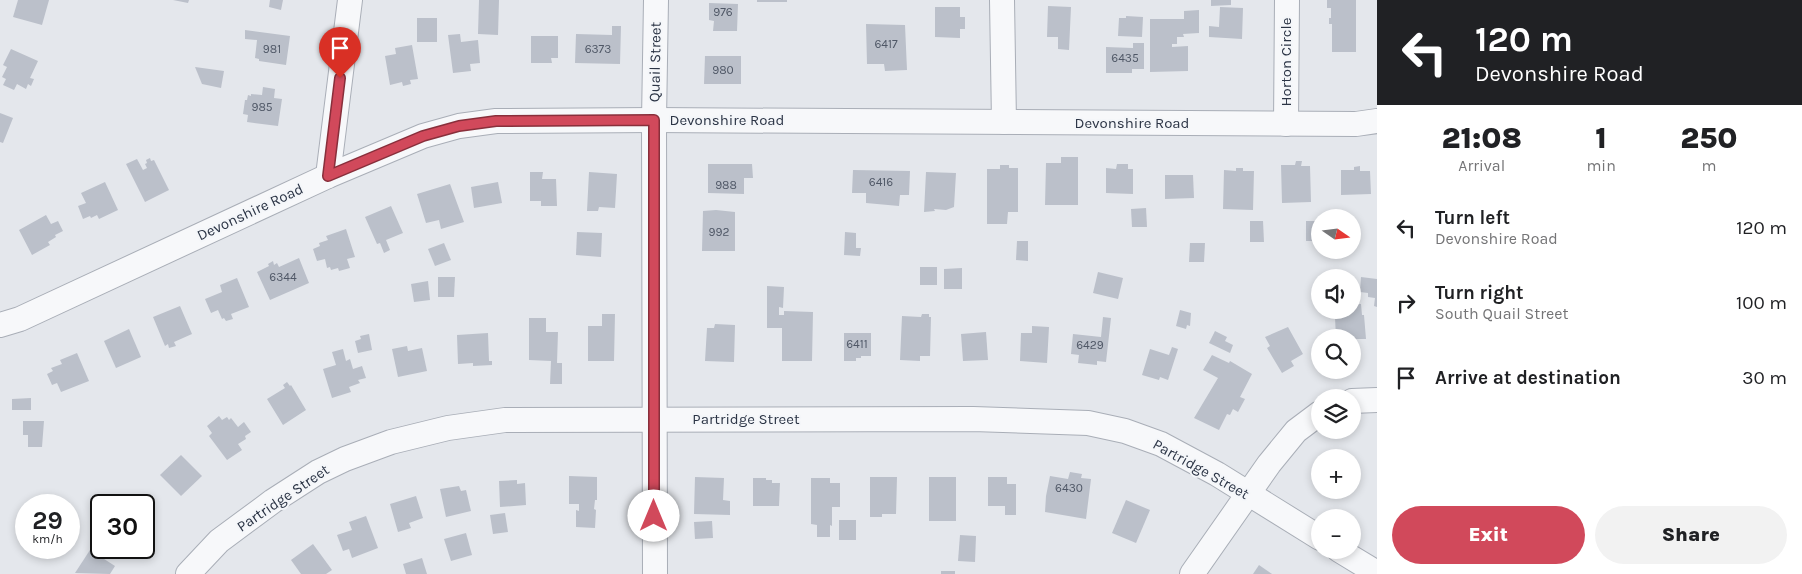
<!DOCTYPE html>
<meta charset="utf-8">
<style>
body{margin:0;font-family:Karla,sans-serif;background:#f2f2f2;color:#202124;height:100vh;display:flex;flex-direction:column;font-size:19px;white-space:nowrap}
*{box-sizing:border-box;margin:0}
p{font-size:16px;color:#757577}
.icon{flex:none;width:28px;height:28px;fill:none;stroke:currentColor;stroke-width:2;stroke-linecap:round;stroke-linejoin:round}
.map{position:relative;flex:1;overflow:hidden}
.sheet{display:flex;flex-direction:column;background:#fff;width:425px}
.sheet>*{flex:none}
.banner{background:#202124;color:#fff;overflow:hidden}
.needle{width:32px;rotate:104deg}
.controls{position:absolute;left:1311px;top:209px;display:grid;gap:10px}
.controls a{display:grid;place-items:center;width:50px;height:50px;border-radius:50%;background:#fff;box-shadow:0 2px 8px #0003;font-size:25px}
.speed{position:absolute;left:15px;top:494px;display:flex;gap:10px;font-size:25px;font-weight:700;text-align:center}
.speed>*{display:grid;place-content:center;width:65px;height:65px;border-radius:50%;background:#fff;box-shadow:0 2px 8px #0003;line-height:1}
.speed small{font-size:12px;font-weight:400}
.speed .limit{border:2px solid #111;border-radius:8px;background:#fff;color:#111}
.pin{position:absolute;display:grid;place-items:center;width:42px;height:42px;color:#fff;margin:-51px -21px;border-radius:50% 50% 50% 0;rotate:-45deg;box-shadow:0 0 5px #0007}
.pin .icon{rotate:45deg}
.me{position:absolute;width:55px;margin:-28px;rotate:0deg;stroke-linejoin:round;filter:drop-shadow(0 0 4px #0008)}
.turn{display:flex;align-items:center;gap:18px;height:105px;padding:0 15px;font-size:22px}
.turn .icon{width:65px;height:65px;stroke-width:2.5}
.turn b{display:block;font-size:35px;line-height:42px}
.eta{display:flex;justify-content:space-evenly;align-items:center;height:85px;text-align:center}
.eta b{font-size:30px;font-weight:800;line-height:35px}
.button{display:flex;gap:10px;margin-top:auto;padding:10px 15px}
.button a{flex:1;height:58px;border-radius:30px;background:#d1495b;color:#fff;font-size:20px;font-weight:800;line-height:58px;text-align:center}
.button a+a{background:#f2f2f2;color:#202124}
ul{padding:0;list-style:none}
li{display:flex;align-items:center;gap:15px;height:75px;padding:0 15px}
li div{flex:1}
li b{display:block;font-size:19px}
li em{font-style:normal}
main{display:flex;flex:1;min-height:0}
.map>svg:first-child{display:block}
</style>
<main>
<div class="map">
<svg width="1377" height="574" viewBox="0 0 1377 574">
<rect width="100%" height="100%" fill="#e4e7ec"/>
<g fill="#bbc0ca">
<path d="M18,0h31l-7,25 -29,-8z"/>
<path d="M173,0h16l-1,3z"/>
<path d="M270,0h13l-2,10 -12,-3z"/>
<path d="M479,0h20l-1,35 -20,-1z"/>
<rect x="757" y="0" width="30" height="2"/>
<path d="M1211,0h20v5l-20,1z"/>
<path d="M1327,0h29v52h-24v-28h-3v-6h2v-10h-4z"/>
<path d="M709,3l29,1 -1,27h-24l1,-10 -5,-1z"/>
<path d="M1048,6l23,1 -2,43 -11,-1v-12h-11z"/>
<path d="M935,7h25v10h5v12h-5v9l-25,-1z"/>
<path d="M1220,7l23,1 -1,31 -33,-2v-11l10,1z"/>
<path d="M1199,10v23l-16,1 1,3h-7v7h-5v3l16,-1v25l-38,1v-53h34v-8z"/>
<path d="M1126,16l17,1 -1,20 -24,-1 1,-18h7z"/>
<rect x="417" y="18" width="20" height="24"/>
<path d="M866,24l39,1 2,45 -22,1 -1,-7h-17z"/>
<path d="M612,26h9l-1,38 -45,-1 1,-29 36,1z"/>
<path d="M245,30l45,6 -4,29 -27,-4v-2l-4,-1 2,-18 -12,-1z"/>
<path d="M460,34l1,8 17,-2 2,23 -10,1 1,7 -18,2 -5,-38z"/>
<path d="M531,36h27v22h-7l1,5h-21z"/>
<path d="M1133,43h11v26h-12v4h-26v-26l27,1z"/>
<path d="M412,45l6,34 -8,1 1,4 -8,2 -1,-4 -12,3 -5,-29 11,-2 -1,-6z"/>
<path d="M11,49l27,12 -8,17 4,1 -3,7 -3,-2 -2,5 -9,-5 -3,6 -11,-5 3,-6 -4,-2 5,-10 -4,-2z"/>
<path d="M705,56h36v28h-37z"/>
<path d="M195,67l29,4 -3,17 -19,-4z"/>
<path d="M263,87l12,2 -1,9 8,1 -4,27 -31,-4 1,-7 -5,-1 2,-14h2l1,-5 3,1v-2l11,1z"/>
<path d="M0,113l13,5 -10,25 -3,-1z"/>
<path d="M1061,157h17v48h-33l1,-42h15z"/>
<path d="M150,158l1,3 3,-1 15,30 -24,12 -19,-38 11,-5 6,11 4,-2 -2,-4 2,-1 -1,-3z"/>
<path d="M1296,161h6l-1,5h9l1,36 -29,1 -1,-38h14z"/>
<path d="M708,164h44l1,14h-9v16l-36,-1z"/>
<path d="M1117,164h11v5h5v25l-27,-1v-25l10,1z"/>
<path d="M1000,165h9v3h9v44h-10l-1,12h-20v-55h13z"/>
<path d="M1360,166v5h10l1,23 -30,1v-25h13v-3z"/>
<path d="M1236,168h7v3h11l-1,39 -30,-1 1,-39 12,1z"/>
<path d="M853,170l57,1 -1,24h-9l-1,11 -33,-3v-10h-14z"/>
<path d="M530,172h13l-1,7h14l1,27h-16v-5h-11z"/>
<path d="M589,172l28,2 -2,34 -16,-1 -1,4h-11z"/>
<path d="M926,172l30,1 -2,34 -8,3 -12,-1 1,2 -11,1z"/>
<path d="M1165,175h28l1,23 -29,1z"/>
<path d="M105,182l13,28 -19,9 -2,-4 -6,3 -1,-2 -7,3 -5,-13 8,-3 -5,-10z"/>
<path d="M498,182l4,21 -28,5 -3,-21z"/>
<path d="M450,184l14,38 -23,7 -2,-9 -13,3 -9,-29z"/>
<path d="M391,206l12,27 -17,7 4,10 -6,3 -4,-10 -3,1 -12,-27z"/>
<path d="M1146,208l1,19h-15l-1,-18z"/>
<path d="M716,210l19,2v39h-33l1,-40z"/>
<path d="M46,215l5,9 7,-3 5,10 -8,4 1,2 -8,5 2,3 -18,10 -13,-25z"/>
<path d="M1250,221h13l1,21h-14z"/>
<rect x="1306" y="221" width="14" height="20"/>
<path d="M346,229l9,28 -8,2 3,9 -11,3 -1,-3 -7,2 -1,-3 -3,1 -2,-9 -8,2 -4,-12 7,-3 -1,-3 9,-3 -2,-4z"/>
<path d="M577,232l25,1 -1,24 -25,-2z"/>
<path d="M845,232l11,1v15h5l-1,8 -16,-1z"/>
<path d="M1017,241h11v20l-12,-1z"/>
<path d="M444,243l7,17 -16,6 -7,-17z"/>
<path d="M1190,243h15l-1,19h-15z"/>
<path d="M299,258l10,25 -39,17 -13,-28 12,-6 -1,-2 5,-3 1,4 3,-2 2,4z"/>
<rect x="920" y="267" width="17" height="18"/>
<path d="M962,268v21h-18v-20z"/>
<path d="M1098,272l25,6 -5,21 -25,-6z"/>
<path d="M438,277h17l-1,20h-16z"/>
<path d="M1361,277l16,2v28l-3,-1 1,-8 -7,-1v-4l-8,-1z"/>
<path d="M237,278l12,29 -18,7 2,5 -7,2 -2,-3 -2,1 -4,-9 -7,3 -6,-14 17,-7 -2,-7z"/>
<path d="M428,281l2,19 -16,2 -3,-18z"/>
<path d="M767,286l17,1 -1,21 -4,-1v8h5v-4l29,1 -1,49h-30v-33h-15z"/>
<path d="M1352,304h9l1,11h2l2,24h-10l1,6h-5v-7h-16l-1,-21 14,-1 -1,-6h4z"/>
<path d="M180,306l12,28 -18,8 2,4 -7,2 -1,-4 -3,2 -12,-29z"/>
<path d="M1180,310l11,3 -1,13 -3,-1 -1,4 -10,-3z"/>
<path d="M602,314h13l-1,47h-26v-35h14z"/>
<path d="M922,314h7v3h2l-1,39h-10v5l-20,-1 2,-44 19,1z"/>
<path d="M1103,317l8,1 -5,44 -9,-1v4l-19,-2 1,-8 -8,-1 2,-20 28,3z"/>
<path d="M529,318h17v14h12l-1,31h5v21h-12l1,-23 -22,-1z"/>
<path d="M715,324l20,1 -1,37 -29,-1 2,-33h7z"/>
<path d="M1032,326l17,1 -2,36 -27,-2 1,-28h11z"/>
<path d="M1288,327l15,27 -12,7 3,5 -12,7 -15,-25 3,-2 -5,-9z"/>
<path d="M129,329l12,28 -25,11 -12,-27z"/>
<path d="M1215,331l12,6 -2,4 8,4 -3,8 -21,-10z"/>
<path d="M986,332l2,28 -25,1 -2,-27z"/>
<path d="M488,333l1,28h3v4l-19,1v-3l-15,1 -1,-29z"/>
<path d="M844,333h27v23h-10v2h-5v3h-12z"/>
<path d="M369,334l3,16 -14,3 -3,-12 6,-2 -1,-3z"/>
<path d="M407,346l1,5 14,-3 5,23 -29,6 -6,-28z"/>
<path d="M1172,347l6,2 -10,31 -8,-3 -1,3 -17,-5 8,-26 19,6z"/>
<path d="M343,349l3,12 4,-2 3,10 9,-3 4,12 -8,2 2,3 -11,4 2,5 -19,6 -9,-29 13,-4 -4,-13z"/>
<path d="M77,353l12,28 -28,11 -4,-9 -5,2 -5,-11 6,-3 -2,-3 11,-4 -2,-4z"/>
<path d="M1212,355l17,8 1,-2 22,13 -12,23 5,2 -7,13 -5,-3 -3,6 -3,-1 -8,16 -25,-12 24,-40 -15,-8z"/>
<path d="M287,382l3,4 1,-1 15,25 -23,15 -16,-26 18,-11 -2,-3z"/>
<path d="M31,398v12h-19v-11z"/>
<path d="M219,416l3,4 5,-3 2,3 2,-2 7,9 6,-5 7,10 -6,4 1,3 -8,5 4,6 -15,10 -18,-24 3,-3 -5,-7z"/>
<path d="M23,421h21l-2,26h-14v-12h-5z"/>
<path d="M181,455l21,21 -21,20 -21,-21z"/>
<path d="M1070,472l12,2 -1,4 10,1 -5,40 -41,-7 1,-16 4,-20 18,3z"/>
<path d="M569,476l28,1v23h-2l-1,9 2,1 -1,18 -19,-1v-17l3,1v-7h-10z"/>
<path d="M695,477l29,1 -1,22 7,1v14l-36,-1z"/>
<path d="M870,477h27l-1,37h-14v3h-12z"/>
<rect x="929" y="477" width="27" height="44"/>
<path d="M988,477h19v7h9v31h-11v-9h-17z"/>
<path d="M753,478h13v2h6v3h8l-1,23h-26z"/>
<path d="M811,478h19v5h10v24h-8v19l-2,-1v12h-13v-12l-6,-1z"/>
<path d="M517,480v4l8,-1 1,22 -26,2 -1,-26z"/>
<path d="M459,486l2,5 5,-1 5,21 -25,6 -6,-28z"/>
<path d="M416,496l7,22 -14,5 2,5 -13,4 -8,-28z"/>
<path d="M1126,500l24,10 -14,33 -24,-10z"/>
<path d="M144,504l8,8 -5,6 2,2 -5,6z"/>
<path d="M505,513l3,19 -15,2 -3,-19z"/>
<path d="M366,516l12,32 -26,10 -3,-9 -6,2 -6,-16 15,-5 -3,-8z"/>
<rect x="839" y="520" width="17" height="20"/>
<path d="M712,521l1,17 -18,1 -1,-17z"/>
<path d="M466,533l6,22 -21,6 -7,-22z"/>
<path d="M960,535l16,1 -1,26 -17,-1z"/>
<path d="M313,544l19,26 -6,4h-25l-10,-14z"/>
<path d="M90,550l25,16 -5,8 -35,-1z"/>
<path d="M422,558l5,16h-21l-3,-10z"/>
<path d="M1259,565l13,9h-19z"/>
<rect x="941" y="571" width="14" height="3"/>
</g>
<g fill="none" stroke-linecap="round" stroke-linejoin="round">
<g stroke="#a9aeb7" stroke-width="26">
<g id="minor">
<path d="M1002,0l2,122"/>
<path d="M1286,124l1,-124"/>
<path d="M328,176l22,-176"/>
<path d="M0,325l20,-6 308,-143 95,-40 36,-10 37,-5 158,-1 702,4 21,-3"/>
<path d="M1352,401l25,-1"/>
<path d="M1339,550l38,23"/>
<path d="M188,574l31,-33 54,-40 45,-29 27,-13 46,-17 57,-14 57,-8 468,-1 115,4 37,8 36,13 56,30 103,64"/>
<path d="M655,574l-1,-454 2,-120"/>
<path d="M1192,574l77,-110 27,-33 24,-18"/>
</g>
</g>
<use href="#minor" stroke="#f7f8fa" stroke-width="24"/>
</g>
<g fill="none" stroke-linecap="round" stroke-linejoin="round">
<g stroke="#882f3b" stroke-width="12">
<path id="route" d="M340,78l-12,98 95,-40 36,-10 37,-5 158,-1v396"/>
</g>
<use href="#route" stroke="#d1495b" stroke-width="9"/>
</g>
<g text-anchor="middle" stroke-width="4" stroke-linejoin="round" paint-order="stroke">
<g font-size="12" fill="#4f5766">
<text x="723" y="16">976</text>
<text x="886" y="48">6417</text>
<text x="272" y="53">981</text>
<text x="598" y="53">6373</text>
<text x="1125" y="62">6435</text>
<text x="723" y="74">980</text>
<text x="262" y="111">985</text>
<text x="881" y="186">6416</text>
<text x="726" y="189">988</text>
<text x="719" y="236">992</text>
<text x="283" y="281">6344</text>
<text x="857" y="348">6411</text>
<text x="1090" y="349">6429</text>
<text x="1069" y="492">6430</text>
</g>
<g font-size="15" fill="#2b3445" stroke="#f4f6f9">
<text transform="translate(655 62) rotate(-89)" y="5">Quail Street</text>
<text transform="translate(1286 62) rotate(-90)" y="5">Horton Circle</text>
<text x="727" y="125">Devonshire Road</text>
<text x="1132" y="128">Devonshire Road</text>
<text transform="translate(250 212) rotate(-25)" y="5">Devonshire Road</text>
<text x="746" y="424">Partridge Street</text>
<text transform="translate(1201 469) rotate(29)" y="5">Partridge Street</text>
<text transform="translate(283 498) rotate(-34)" y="5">Partridge Street</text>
</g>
</g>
</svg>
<div class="controls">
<a><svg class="needle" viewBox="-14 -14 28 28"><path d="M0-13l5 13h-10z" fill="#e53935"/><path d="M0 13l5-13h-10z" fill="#757577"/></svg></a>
<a><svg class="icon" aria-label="sound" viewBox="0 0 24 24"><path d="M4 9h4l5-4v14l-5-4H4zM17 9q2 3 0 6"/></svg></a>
<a><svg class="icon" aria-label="search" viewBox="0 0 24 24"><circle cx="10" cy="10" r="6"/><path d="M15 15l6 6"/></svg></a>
<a><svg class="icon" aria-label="layers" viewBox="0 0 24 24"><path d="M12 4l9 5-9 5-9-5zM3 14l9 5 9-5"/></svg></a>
<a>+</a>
<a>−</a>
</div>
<div class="speed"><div>29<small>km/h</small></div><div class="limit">30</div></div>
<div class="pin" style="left:340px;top:78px;background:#d93025"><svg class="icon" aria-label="arrive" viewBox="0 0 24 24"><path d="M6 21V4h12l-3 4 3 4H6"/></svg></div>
<svg class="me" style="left:654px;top:516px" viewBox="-20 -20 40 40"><circle r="19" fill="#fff"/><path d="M0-13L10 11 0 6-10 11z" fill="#d1495b"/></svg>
</div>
<section class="sheet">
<div class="banner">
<div class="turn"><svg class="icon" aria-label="left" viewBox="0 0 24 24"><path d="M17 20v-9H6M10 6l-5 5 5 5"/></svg><div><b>120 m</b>Devonshire Road</div></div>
</div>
<div class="eta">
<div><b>21:08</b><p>Arrival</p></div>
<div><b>1</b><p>min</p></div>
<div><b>250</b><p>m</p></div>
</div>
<ul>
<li><svg class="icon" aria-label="left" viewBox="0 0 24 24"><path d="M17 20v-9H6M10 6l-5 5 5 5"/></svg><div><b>Turn left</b><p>Devonshire Road</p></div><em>120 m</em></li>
<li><svg class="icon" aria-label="right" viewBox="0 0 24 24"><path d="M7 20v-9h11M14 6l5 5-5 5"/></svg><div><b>Turn right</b><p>South Quail Street</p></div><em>100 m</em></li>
<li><svg class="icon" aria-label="arrive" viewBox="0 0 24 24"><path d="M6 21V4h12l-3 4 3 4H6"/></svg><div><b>Arrive at destination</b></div><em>30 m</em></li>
</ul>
<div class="button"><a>Exit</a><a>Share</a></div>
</section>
</main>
